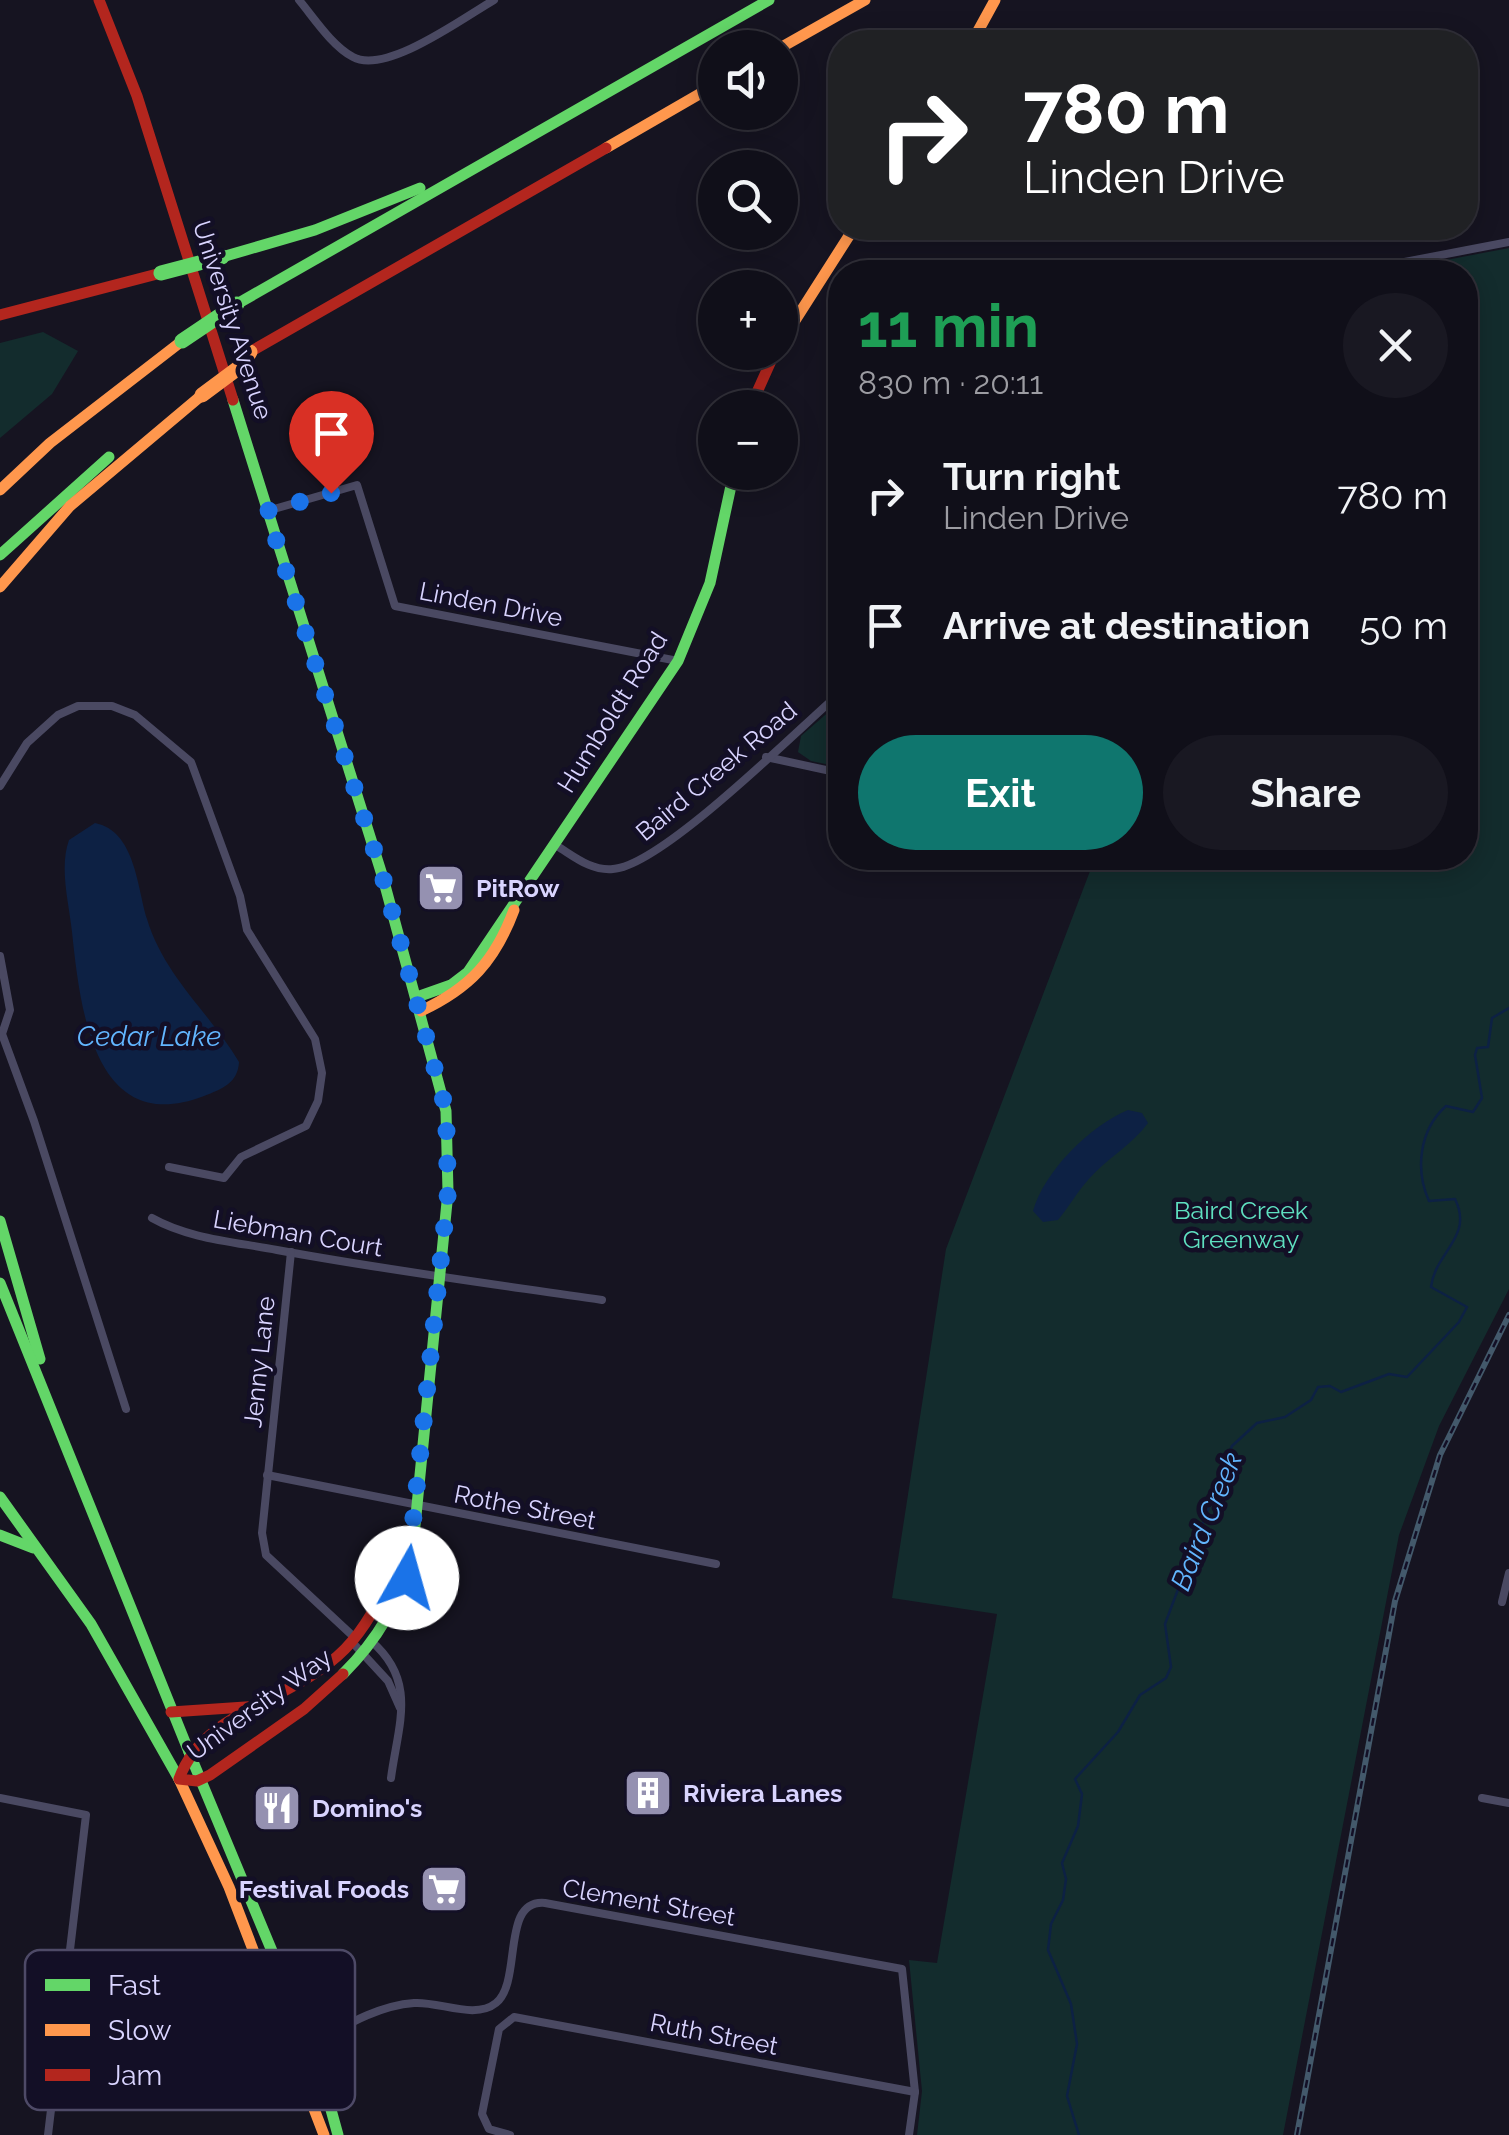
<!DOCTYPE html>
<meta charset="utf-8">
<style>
body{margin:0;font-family:Raleway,sans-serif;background:#191822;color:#f1f3f6;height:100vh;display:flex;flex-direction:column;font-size:38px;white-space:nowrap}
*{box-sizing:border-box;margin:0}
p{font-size:32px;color:#9c9ca2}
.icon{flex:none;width:55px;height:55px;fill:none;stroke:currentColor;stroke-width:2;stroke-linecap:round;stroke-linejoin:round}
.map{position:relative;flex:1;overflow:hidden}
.details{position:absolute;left:828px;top:260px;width:650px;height:610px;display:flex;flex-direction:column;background:#100f19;border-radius:40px;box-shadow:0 5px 25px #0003,0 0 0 2px #302f38}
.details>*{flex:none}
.top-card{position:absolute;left:828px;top:30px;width:650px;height:210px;border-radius:40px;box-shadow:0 5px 25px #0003,0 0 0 2px #302f38;background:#202124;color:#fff;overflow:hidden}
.fabs{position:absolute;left:698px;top:30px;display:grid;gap:20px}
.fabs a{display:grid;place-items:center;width:100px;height:100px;border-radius:50%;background:#100f19;box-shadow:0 5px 25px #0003,0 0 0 2px #302f38;font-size:50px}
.pin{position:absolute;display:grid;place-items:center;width:85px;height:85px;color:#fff;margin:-102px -42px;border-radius:50% 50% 50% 0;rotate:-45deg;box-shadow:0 0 10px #0007}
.pin .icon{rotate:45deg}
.me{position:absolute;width:110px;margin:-55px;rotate:7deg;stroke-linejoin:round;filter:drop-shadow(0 0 8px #0008)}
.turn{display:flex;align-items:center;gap:35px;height:210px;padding:0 30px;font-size:45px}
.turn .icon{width:130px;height:130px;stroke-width:2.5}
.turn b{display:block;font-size:70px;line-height:85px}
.round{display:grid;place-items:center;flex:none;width:105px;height:105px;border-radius:52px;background:#191822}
.head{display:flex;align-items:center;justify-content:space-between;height:170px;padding:0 30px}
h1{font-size:60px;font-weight:700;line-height:75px;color:#1e9e55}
.button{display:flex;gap:20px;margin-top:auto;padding:20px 30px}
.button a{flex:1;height:115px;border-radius:60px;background:#0f766e;color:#fff;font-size:40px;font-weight:700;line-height:115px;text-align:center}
.button a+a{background:#191822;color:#f1f3f6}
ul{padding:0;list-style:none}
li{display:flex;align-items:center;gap:30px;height:130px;padding:0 30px}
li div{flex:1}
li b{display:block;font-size:38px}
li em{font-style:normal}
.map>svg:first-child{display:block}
</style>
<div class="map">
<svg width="1509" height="2135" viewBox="0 0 1509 2135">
<rect width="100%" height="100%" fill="#161421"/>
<g fill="#132c2d">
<path d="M1509,248v1041l-70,137 -40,109 -116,600h-366l5,-44 -13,-131 28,3 60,-349 -105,-16 54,-349 149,-391h370v-586h-82z"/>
<path d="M43,332l35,19 -26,43 -52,44v-95z"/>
<path d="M840,702v65l-29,-6 -13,-9 3,-16z"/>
</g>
<g fill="#0d2144">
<path d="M95,823c40,8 42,63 52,96 17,57 63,94 92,143 -1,21 -17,27 -35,34 -111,43 -124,-90 -132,-164 -3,-29 -13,-64 -3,-92z"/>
<path d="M1128,1110l14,3 6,10c-16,22 -42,36 -60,57 -11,12 -19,27 -30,40l-15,2 -10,-11c12,-41 57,-85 95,-101z"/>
</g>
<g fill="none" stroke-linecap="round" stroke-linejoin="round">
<path stroke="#0d2144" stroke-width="2.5" d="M1079,2135l-12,-39 10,-52 -6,-40 -23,-54 3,-26 12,-24 3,-21 -4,-16 16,-37 4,-32 -7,-15 43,-47 22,-37 26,-17 5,-11 -6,-43 67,-178 25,-23 28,-6 26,-17 7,-13 12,-1 11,6 48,-18 18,3 52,-55 8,-15 -36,-20c4,-35 43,-50 24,-88l-26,2c-14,-31 -10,-71 17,-95l27,6 9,-14 -7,-43 2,-7 11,-1 4,-29 17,-10"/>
<g stroke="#4a4962" stroke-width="8">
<path d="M299,0c15,18 33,46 54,57 33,18 110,-39 141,-57"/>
<path d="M1352,272l157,-30"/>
<path d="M267,511l90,-26 38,121 283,55"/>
<path d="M766,757l74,16"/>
<path d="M0,786l27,-43 31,-28 20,-9h34l23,9 56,47 49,134 7,34 68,109 7,34 -4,28 -12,25 -65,31 -17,21 -55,-11"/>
<path d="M557,846c18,11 34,25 56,23 49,-3 185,-140 227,-176"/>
<path d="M0,956l10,54 -8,24 32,87 92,288"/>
<path d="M152,1218c37,21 84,24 125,32 108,20 216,34 325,50"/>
<path d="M291,1252l-29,281 4,22 89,83"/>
<path d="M267,1475l449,89"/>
<path d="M1502,1602l7,-29"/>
<path d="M371,1641c47,40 27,84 20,137"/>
<path d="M352,1642l36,39 12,27"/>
<path d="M0,1798l86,17 -38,320"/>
<path d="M1482,1798l27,5"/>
<path d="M295,2053c38,-19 76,-47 119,-50 25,-2 61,17 82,0 27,-22 4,-104 49,-100l357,66 13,123 -6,43"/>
<path d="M510,2135l-21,-6 -7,-15 17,-85 15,-12 401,75"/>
</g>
<g stroke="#63d668" stroke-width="11">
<path d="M222,257l93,-27 105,-42"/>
<path d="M237,304l532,-304"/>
<path d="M233,400l150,478 63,233 2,81 -36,364c-13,47 -34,83 -69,118"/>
<path d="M0,555l109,-98"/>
<path d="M417,997l34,-12 17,-13 210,-311 32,-78 24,-111"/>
<path d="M0,1221l40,138"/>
<path d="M0,1283l189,469"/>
<path d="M0,1497l91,127 88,155"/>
<path d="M0,1535l33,13"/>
<path d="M189,1752l128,307 21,76"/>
</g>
<g stroke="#ff974d" stroke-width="11">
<path d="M972,42l23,-42"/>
<path d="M780,48l85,-48"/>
<path d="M606,148l109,-63"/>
<path d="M780,344l74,-116"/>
<path d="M0,490l50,-47 132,-102"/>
<path d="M0,587l70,-81 132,-111"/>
<path d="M421,1011c49,-23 74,-50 93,-101"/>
<path d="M179,1779l50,108 95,248"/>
</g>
<g stroke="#b3261e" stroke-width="11">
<path d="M99,0l38,96 96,304"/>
<path d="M0,315l161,-42"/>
<path d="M250,352l356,-204"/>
<path d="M750,408l25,-56"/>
<path d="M343,1674l-39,35 -94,66 -13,6 -18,-2c26,-71 113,-76 166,-130 32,-33 43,-73 66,-112"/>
<path d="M171,1712l88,-6"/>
</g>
<g stroke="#43596b" stroke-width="6">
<path id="rail" d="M1297,2135l98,-534 45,-146 69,-140"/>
</g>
<use href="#rail" stroke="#130f26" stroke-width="2.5" stroke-dasharray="8" stroke-linecap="butt"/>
<g stroke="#63d668" stroke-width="15">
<path d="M161,273l61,-16"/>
<path d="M182,341l55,-37"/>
</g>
<path stroke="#ff974d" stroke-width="15" d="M202,395l39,-29 9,-14"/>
</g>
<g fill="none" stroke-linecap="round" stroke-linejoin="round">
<path stroke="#1a73e8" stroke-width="18" stroke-dasharray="0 32.4" d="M331,493l-64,18 116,367 63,232 2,82 -41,386"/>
</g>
<defs>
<g id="supermarket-square" transform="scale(2.5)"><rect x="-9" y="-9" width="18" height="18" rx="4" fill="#9591b1" stroke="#130f26"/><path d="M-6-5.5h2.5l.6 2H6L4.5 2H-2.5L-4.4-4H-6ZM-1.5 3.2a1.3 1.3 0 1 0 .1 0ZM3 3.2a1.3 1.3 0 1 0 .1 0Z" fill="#fff"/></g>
<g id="building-square" transform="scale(2.5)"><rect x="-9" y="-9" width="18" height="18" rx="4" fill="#9591b1" stroke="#130f26"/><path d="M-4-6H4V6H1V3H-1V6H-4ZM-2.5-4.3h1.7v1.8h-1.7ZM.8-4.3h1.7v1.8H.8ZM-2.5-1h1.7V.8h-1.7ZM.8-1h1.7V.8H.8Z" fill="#fff"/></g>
<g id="restaurant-square" transform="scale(2.5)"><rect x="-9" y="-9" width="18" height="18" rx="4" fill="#9591b1" stroke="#130f26"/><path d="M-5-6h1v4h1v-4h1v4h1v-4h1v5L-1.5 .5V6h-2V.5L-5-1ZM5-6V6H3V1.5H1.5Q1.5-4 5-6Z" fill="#fff"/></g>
</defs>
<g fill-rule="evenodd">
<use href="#supermarket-square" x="441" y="888"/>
<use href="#building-square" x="648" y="1793"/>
<use href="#restaurant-square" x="277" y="1808"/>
<use href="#supermarket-square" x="444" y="1889"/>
</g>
<g text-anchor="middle" stroke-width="9" stroke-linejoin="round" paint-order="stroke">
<g font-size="25" fill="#d9d4ff" stroke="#130f26">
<text transform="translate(233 320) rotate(72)" y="9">University Avenue</text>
<text transform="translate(491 604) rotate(11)" y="9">Linden Drive</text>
<text transform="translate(612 712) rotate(-58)" y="9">Humboldt Road</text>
<text transform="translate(716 771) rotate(-40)" y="9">Baird Creek Road</text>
<text transform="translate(298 1233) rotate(10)" y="9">Liebman Court</text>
<text transform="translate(259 1362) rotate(-84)" y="9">Jenny Lane</text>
<text transform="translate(525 1507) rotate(11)" y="9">Rothe Street</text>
<text transform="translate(259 1704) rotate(-36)" y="9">University Way</text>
<text transform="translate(649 1902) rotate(10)" y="9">Clement Street</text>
<text transform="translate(714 2034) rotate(11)" y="9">Ruth Street</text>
</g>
<g font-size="25" font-weight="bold" fill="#d9d4ff" stroke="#130f26" text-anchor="start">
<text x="476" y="897">PitRow</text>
<text x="683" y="1802">Riviera Lanes</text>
<text x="312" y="1817">Domino's</text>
<text x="409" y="1898" text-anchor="end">Festival Foods</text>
</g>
<g font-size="25" fill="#5fe0c0" stroke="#130f26">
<text x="1241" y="1219">Baird Creek<tspan x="1241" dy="29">Greenway</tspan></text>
</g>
<g font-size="28" font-style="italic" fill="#62b6ff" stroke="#130f26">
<text x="149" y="1046">Cedar Lake</text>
<text transform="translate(1206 1521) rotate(-68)" y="10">Baird Creek</text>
</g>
</g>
<rect x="25" y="1950" width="330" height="160" rx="15" fill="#130f26" stroke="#4e4a67" stroke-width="2.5"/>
<rect x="45" y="1979" width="45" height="12" fill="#63d668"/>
<rect x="45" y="2024" width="45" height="12" fill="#ff974d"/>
<rect x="45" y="2069" width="45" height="12" fill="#b3261e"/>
<g font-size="28" fill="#d9d4ff">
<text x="108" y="1995">Fast</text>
<text x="108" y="2040">Slow</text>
<text x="108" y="2085">Jam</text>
</g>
</svg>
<div class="fabs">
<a><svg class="icon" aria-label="sound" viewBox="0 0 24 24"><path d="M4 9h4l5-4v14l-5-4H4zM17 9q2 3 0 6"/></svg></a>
<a><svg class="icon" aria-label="search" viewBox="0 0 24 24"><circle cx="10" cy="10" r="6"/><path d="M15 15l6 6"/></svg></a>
<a>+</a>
<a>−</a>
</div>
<div class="pin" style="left:331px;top:493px;background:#d93025"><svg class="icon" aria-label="arrive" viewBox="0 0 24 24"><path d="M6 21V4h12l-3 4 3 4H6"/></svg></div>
<svg class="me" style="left:407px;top:1578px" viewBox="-20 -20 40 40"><circle r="19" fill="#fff"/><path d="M0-13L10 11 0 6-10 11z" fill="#1a73e8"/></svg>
<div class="top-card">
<div class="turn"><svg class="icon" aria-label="right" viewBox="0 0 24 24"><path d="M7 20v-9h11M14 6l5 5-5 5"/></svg><div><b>780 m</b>Linden Drive</div></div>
</div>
<section class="details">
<div class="head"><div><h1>11 min</h1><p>830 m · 20:11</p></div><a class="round"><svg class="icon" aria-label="close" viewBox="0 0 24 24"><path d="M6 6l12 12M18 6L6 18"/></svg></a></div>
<ul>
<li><svg class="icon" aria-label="right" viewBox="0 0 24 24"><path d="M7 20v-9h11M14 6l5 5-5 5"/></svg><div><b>Turn right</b><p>Linden Drive</p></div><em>780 m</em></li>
<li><svg class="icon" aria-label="arrive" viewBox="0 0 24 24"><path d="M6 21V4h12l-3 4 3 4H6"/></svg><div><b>Arrive at destination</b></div><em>50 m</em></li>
</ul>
<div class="button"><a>Exit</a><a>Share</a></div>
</section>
</div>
